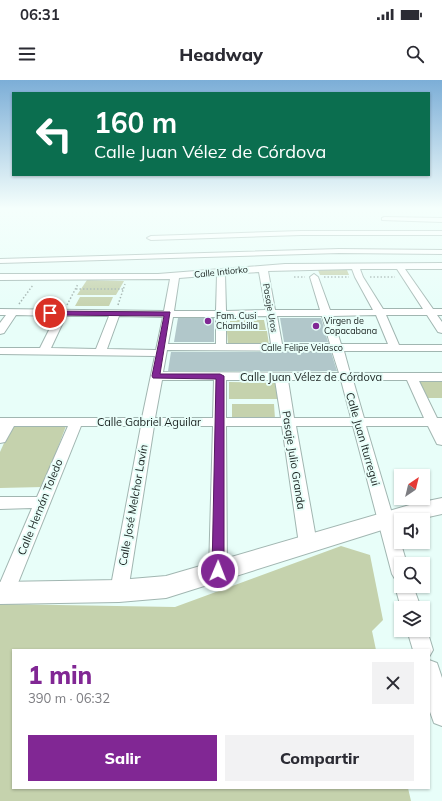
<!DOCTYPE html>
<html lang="es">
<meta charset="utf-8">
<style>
body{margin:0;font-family:Mulish,sans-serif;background:#f2f2f3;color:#2b2b33;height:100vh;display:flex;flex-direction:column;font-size:15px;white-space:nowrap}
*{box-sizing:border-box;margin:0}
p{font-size:13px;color:#7c7c81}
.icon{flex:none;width:22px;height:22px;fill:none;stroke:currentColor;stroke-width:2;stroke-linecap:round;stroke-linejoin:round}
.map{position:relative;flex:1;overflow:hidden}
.panel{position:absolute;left:12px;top:569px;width:418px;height:140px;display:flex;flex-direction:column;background:#fff;border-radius:0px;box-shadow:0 1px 3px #0004}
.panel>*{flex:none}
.guide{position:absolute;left:12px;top:12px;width:418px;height:84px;border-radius:0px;box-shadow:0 1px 3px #0004;background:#0b6e4f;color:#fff;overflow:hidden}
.needle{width:26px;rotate:35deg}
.buttons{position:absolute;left:394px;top:389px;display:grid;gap:8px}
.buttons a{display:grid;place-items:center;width:36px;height:36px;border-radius:0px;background:#fff;box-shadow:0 1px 3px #0004;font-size:20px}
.pin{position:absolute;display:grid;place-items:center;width:34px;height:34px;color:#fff;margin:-17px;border:2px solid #fff;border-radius:50%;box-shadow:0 1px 4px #0007}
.me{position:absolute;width:44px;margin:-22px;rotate:1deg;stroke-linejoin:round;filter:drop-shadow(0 0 3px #0008)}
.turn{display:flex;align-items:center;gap:14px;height:84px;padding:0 16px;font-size:18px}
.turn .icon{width:52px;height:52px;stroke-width:2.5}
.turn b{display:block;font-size:28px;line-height:34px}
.round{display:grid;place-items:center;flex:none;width:42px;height:42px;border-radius:0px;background:#f2f2f3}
.summary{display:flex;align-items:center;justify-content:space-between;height:68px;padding:0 16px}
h1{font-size:24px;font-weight:800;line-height:30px;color:#812794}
.cta{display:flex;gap:8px;margin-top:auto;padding:8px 16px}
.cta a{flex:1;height:46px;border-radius:0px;background:#812794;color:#fff;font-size:16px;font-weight:800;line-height:46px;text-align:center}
.cta a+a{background:#f2f2f3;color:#2b2b33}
.status{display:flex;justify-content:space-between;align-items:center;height:28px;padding:0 20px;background:#fff;direction:ltr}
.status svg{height:11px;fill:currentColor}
header{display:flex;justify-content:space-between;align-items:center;height:52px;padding:0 16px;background:#fff;font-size:18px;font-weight:800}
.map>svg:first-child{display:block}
</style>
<div class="status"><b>06:31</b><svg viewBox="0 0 49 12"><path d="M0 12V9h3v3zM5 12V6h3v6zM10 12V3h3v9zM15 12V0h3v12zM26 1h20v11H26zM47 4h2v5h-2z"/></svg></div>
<header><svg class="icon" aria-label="menu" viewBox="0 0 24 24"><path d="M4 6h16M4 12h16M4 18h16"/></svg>Headway<svg class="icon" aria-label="search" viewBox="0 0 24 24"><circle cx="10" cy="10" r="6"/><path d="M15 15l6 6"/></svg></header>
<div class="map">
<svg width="442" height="721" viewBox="0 0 442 721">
<rect width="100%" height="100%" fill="#e8fef9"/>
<g fill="#c5d2ad">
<path d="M318,190h29l2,5h-29z"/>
<path d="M87,200l37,1 -8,14h-39z"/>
<path d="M80,217h33l-4,9h-34z"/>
<path d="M230,240h34l2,10h-36z"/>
<path d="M227,251h40l2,14h-41z"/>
<path d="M229,302l48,1 3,16h-51z"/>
<path d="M418,302h24v16h-16z"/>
<path d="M232,324h42l1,15h-43z"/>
<path d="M12,345l54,1 -23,61 -43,1v-36z"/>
<path d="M341,466l29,9 13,65 -11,11 4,19h-363v138h395l3,13h-411v-197l175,3z"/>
</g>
<g fill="#b1c7ca">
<path d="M178,238h36v24h-40z"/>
<path d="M280,238h41l7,24h-44z"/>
<path d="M171,272h160l6,19h-169z"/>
</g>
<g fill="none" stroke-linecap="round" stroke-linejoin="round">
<g stroke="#a1b6b1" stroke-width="2">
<g id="street">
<path d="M384,137l58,1v4l-60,-2v-2z"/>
<path d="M301,151h141v4h-141l-150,5 -4,-2 4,-2z"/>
<path d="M339,169l103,1v4l-103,-1 -339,10v-4z"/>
<path d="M442,183v6h-37l28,40h9v6h-5l5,7v11l-4,-1 -11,-17h-41l13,30h43v6h-98l6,22h92v8h-23l18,37h5v27l-5,-1 -9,-18h-62l41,138h-6v22h12l8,22h-20l-6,-22 3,-6 -3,-1 -3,-5 -39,-148h-57l21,118 -3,5 -6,2 -6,-2 -3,-5 -17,-118h-56l1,145 -3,5 -6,2 -6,-2 -3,-5 4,-145h-59l-26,165 -2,5 -7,3 -7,-3 -2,-5 31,-165h-60l-67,167 -2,6 -7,2 -5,-2v-16l32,-75 -32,1v-12h37l31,-71h-54l-9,16 -5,1v-25h142l13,-62 -155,-2v-6h40l16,-32 -40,-1 -12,18 -4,1v-11l6,-8h-6v-6l164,2 6,-32 -170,1v-6h158l127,-10zM352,189l3,8 18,33h-43l-12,-33 -4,-3 -4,3 10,33h-45l-7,-39zM360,189h37l26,40h-40l-20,-32zM259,192l7,38 -40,1 -1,-37zM217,195l-1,36h-42l5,-33zM376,235l12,29h-47l-9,-28zM66,236h43l-13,33 -45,-1zM119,236l44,1 -7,33 -49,-1zM267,236l4,28h-45v-27zM277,236h45l8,28h-48zM173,237h43v27h-48zM167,270l165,1 7,22 -176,-1zM162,300h52l-1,38h-58zM226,300h49l6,38h-55zM288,300h53l10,38h-57zM353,300h54l17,38h-60z"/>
<path d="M423,543l4,7 6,20 -4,7v-7h-16l-6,-20h16z"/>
<path d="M429,580l8,3 5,15v48l-8,-3 -5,-14z"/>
</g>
</g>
<g stroke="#a1b6b1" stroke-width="2">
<path id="secondary" d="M442,418v16l-27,6h-14v4l-235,74 -47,4 -119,2v-22l119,-2 47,-4 247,-72z"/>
</g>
<g stroke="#a0b1ad" stroke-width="1.5" stroke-dasharray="1.5 2" stroke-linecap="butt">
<path d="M294,197h11"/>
<path d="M324,197h25"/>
<path d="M370,197h25"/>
<path d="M76,209h47"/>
<path d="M19,224l14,-19"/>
<path d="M67,225l11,-21"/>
<path d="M118,225l7,-21"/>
</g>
<use href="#street" fill="#fff" fill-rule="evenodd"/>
<use href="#secondary" fill="#fff" fill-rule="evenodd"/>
</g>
<linearGradient id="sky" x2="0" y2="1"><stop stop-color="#7caed7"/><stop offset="0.56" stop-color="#f5fffc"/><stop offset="1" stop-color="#f5fffc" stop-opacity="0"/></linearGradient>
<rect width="442" height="229" fill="url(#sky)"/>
<path fill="#812794" stroke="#541960" d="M48,231l122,1 -10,62h60l4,2v195l-2,4 -4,1 -4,-1 -2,-4 4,-192 -63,-1 -1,-2 12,-60 -114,-1 -2,-1z"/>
<g fill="#812794" stroke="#e8fef9" stroke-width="1.5">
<circle cx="208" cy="241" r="4"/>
<circle cx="316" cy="246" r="4"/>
</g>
<g text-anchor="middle" stroke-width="4" stroke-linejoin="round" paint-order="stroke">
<g font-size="9" fill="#19211f" stroke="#e8fef9">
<text transform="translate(221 192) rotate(-6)" y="3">Calle Intiorko</text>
<text transform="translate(270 228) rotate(80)" y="3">Pasaje Uros</text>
<text x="302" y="271">Calle Felipe Velasco</text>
</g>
<g font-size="9" fill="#19211f" stroke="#e8fef9" text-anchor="start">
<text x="216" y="239">Fam. Cusi<tspan x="216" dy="10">Chambilla</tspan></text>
<text x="324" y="244">Virgen de<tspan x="324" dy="10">Copacabana</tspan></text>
</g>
<g font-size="11" fill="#19211f" stroke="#e8fef9">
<text x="311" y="301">Calle Juan Vélez de Córdova</text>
<text x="149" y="346">Calle Gabriel Aguilar</text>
<text transform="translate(363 359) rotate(74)" y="4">Calle Juan Iturregui</text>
<text transform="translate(294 380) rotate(81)" y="4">Pasaje Julio Granda</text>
<text transform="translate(133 425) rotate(-80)" y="4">Calle José Melchor Lavín</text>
<text transform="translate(40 427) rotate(-68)" y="4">Calle Hernán Toledo</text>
</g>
</g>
</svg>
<div class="buttons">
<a><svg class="needle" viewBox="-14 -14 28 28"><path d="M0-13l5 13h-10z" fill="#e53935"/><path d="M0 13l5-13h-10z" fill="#7c7c81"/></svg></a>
<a><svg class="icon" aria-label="sound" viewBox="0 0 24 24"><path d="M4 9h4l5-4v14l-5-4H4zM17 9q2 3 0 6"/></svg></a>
<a><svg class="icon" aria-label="search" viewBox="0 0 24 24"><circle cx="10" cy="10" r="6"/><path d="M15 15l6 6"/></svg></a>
<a><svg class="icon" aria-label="layers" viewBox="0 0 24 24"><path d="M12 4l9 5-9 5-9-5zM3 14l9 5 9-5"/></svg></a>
</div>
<div class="pin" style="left:50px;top:233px;background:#d93025"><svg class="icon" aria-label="arrive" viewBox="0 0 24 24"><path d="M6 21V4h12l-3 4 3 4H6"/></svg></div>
<svg class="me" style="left:218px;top:491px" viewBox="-20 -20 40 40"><circle r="17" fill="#812794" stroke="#fff" stroke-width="3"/><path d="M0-11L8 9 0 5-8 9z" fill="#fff"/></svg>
<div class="guide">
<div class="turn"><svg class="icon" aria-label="left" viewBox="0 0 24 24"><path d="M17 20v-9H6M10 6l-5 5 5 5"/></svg><div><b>160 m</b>Calle Juan Vélez de Córdova</div></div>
</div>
<section class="panel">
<div class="summary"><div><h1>1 min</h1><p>390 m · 06:32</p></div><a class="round"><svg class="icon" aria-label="close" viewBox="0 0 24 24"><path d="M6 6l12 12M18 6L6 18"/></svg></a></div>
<div class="cta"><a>Salir</a><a>Compartir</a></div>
</section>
</div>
